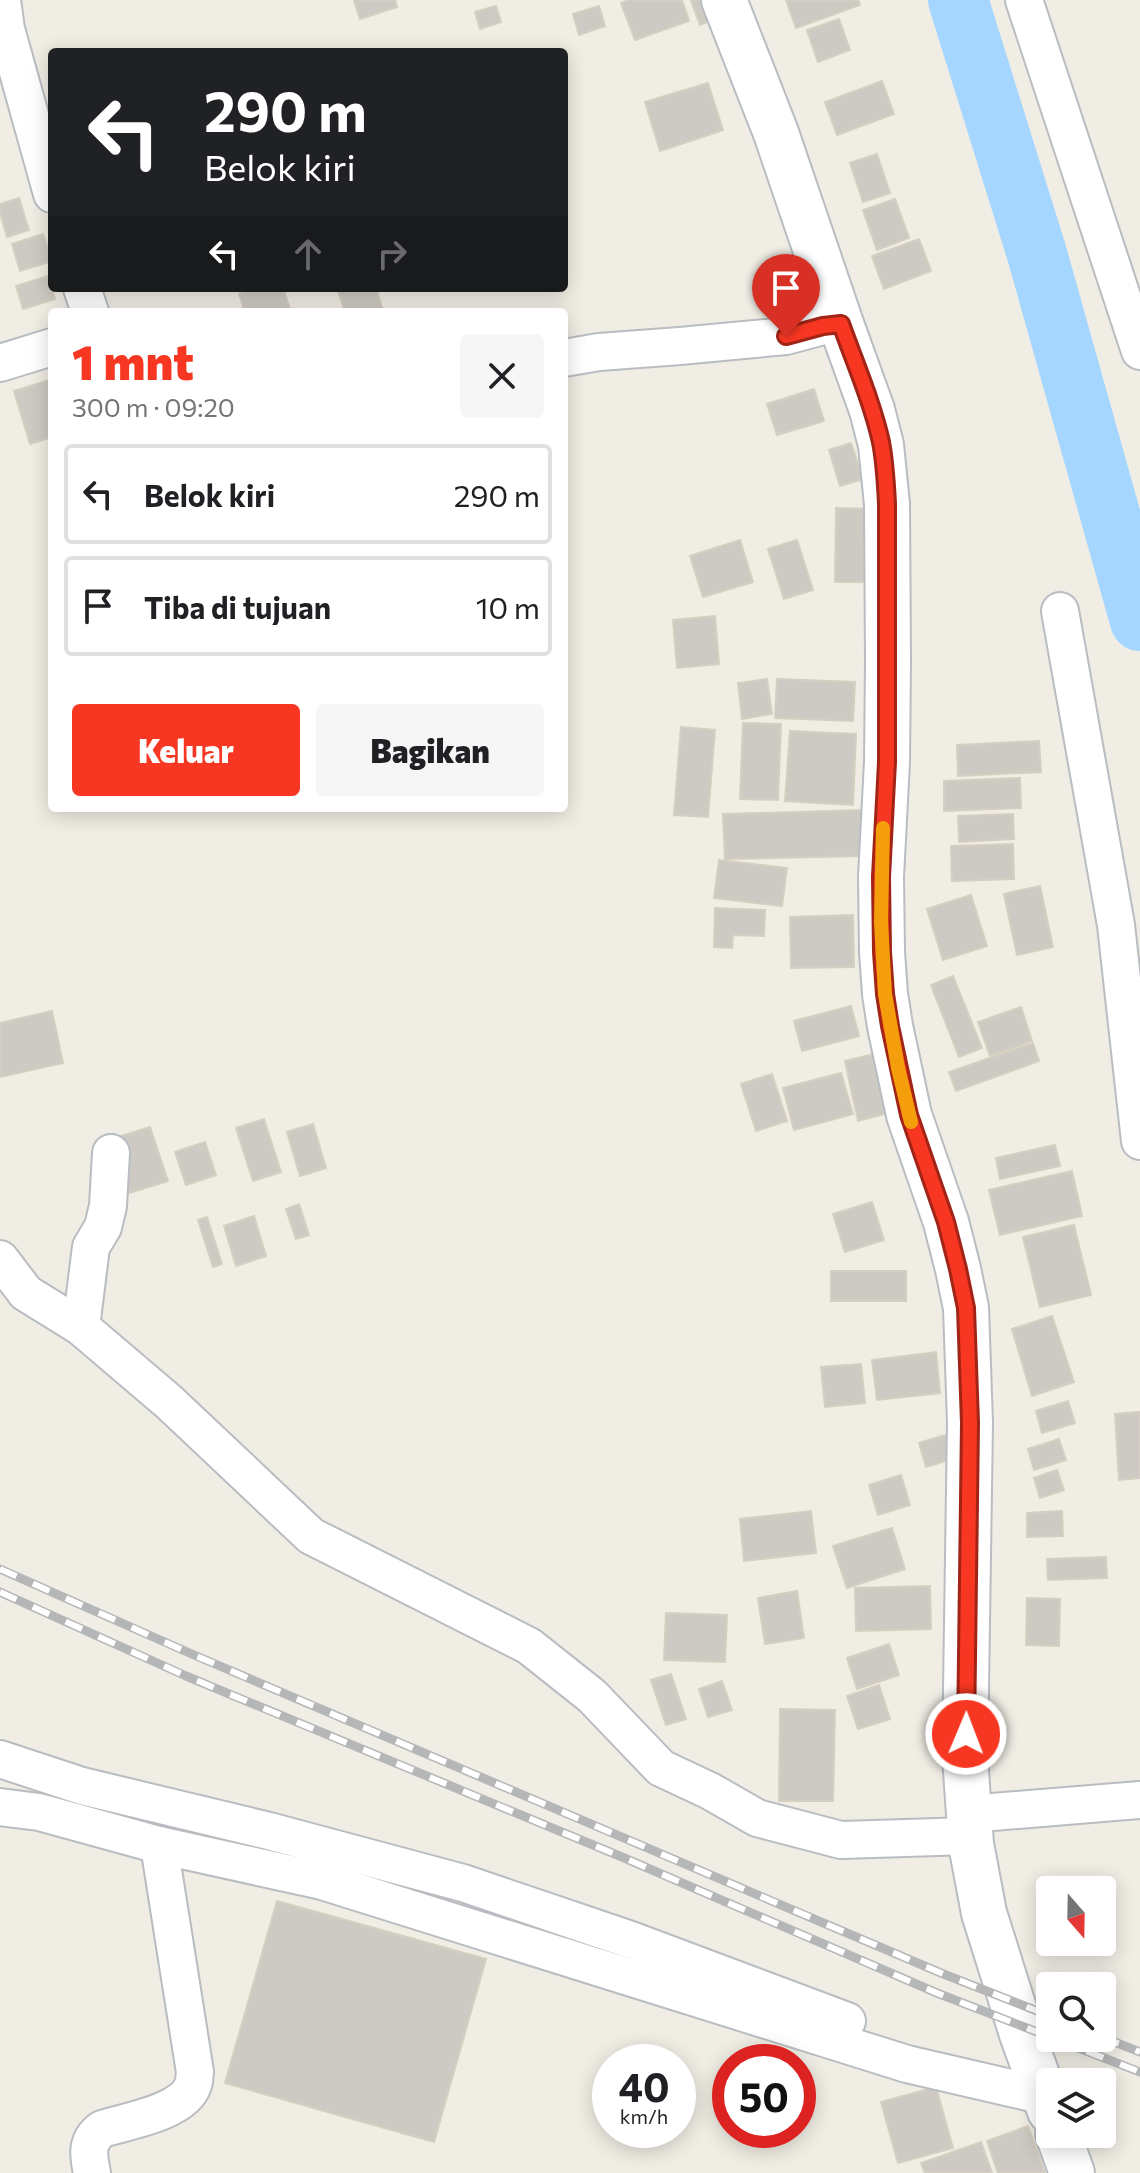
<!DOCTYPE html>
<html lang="id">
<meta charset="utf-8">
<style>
body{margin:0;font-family:Commissioner,sans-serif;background:#f6f6f6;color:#202124;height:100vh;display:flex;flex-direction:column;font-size:30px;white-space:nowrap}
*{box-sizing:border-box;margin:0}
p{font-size:26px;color:#757577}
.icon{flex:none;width:44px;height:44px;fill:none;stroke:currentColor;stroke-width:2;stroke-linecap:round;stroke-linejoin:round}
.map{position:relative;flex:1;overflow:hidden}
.sheet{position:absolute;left:48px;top:308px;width:520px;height:504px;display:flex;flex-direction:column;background:#fff;border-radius:8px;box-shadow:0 4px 20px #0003}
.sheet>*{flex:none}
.banner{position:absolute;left:48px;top:48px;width:520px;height:244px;border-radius:8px;box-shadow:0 4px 20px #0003;background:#202124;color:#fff;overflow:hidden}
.needle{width:52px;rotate:160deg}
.buttons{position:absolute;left:1036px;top:1876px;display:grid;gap:16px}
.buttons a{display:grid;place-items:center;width:80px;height:80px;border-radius:8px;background:#fff;box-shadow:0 4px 20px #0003;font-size:40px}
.speed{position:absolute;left:592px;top:2044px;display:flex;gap:16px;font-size:40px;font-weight:700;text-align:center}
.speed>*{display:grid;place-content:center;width:104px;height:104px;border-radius:50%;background:#fff;box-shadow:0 4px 20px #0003;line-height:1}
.speed small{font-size:20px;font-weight:400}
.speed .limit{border:12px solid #d22;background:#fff;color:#111}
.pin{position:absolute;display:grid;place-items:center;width:68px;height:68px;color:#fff;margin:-82px -34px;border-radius:50% 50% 50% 0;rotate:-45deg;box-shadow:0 0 8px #0007}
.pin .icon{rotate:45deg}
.me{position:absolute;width:88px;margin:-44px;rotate:1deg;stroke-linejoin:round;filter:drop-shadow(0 0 6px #0008)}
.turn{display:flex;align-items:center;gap:28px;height:168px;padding:0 24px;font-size:36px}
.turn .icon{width:104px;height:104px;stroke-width:2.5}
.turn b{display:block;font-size:56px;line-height:68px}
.lanes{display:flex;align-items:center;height:76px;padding:0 24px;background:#0003;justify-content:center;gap:40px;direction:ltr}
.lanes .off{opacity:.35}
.round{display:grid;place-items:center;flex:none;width:84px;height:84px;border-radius:8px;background:#f6f6f6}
.overview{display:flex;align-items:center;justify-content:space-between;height:136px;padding:0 24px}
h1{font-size:48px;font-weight:800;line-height:60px;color:#f73722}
.button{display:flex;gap:16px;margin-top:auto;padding:16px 24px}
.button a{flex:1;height:92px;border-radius:8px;background:#f73722;color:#fff;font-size:32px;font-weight:800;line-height:92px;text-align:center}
.button a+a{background:#f6f6f6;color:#202124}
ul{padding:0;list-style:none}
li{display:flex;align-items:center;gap:24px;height:100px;margin:0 16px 12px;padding:0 8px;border:4px solid #e0e0e0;border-radius:8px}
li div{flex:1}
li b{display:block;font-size:30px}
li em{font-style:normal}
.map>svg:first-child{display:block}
</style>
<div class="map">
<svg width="1140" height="2173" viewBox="0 0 1140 2173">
<rect width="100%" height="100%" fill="#f0ede4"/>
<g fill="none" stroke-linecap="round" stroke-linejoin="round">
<path stroke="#a4d6ff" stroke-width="60" d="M958,0l79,254 103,367"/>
</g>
<g fill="#cdcac3" stroke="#d5cfc1" stroke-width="2">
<path d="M354,0h41l2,7 -37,12z"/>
<path d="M629,0h53l7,21 -54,19 -14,-37z"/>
<path d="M691,0h28l6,15 -25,10z"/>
<path d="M786,0h72l2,5 -64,23z"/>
<path d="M496,6l5,16 -21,7 -5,-17z"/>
<path d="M599,6l6,20 -26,9 -6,-21z"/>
<path d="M839,19l11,31 -32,12 -11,-32z"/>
<path d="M882,81l12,33 -57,21 -12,-33z"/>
<path d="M708,83l15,47 -63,21 -15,-49z"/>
<path d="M877,154l13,39 -27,9 -13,-39z"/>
<path d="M19,198l10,32 -22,7 -7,-24v-9z"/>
<path d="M895,199l14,39 -32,12 -14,-40z"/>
<path d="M43,234l9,27 -32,10 -8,-27z"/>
<path d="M919,239l12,32 -47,18 -12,-33z"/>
<path d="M48,276l7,23 -32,10 -7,-23z"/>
<path d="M258,288h25l7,21 -9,3h-36l-6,-18z"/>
<path d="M337,288h39l7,23 -38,1z"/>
<path d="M52,379v58l-22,7 -16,-53z"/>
<path d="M814,389l10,32 -47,14 -10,-31z"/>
<path d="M851,443l12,36 -23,7 -11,-36z"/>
<path d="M836,508l37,1 -1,73h-37z"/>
<path d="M740,540l13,42 -50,15 -13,-41z"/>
<path d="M797,540l16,50 -29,9 -16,-50z"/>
<path d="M715,616l4,48 -42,4 -4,-48z"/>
<path d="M767,679l5,35 -30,5 -4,-36z"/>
<path d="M777,679l78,3 -2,39 -78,-3z"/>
<path d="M743,723l38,1 -3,76 -38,-1z"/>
<path d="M681,727l34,3 -7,87 -34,-2z"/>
<path d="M790,731l66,3 -3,71 -68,-4z"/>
<path d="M1039,741l2,31 -83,4 -1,-31z"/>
<path d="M1020,778l1,30 -77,3v-30z"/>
<path d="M863,810l1,46 -139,3 -2,-45z"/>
<path d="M1013,814l1,25 -55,3 -1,-26z"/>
<path d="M1013,844l1,35 -62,2 -1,-35z"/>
<path d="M719,860l68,8 -5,38 -68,-8z"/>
<path d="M1040,886l13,61 -36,8 -13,-61z"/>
<path d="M971,895l16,51 -44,14 -16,-51z"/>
<path d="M715,908l50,2 -1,26 -31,-1 -1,13 -18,-1z"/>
<path d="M853,915l1,52 -63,1 -1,-51z"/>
<path d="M953,976l29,72 -23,9 -28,-72z"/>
<path d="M851,1006l8,30 -57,15 -8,-30z"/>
<path d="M1021,1007l11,34 -42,15 -12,-34z"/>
<path d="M52,1011l11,52 -63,14v-54z"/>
<path d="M1033,1043l6,18 -83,30 -7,-19z"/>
<path d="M874,1054l14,59 -30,8 -13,-60z"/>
<path d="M841,1073l12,41 -59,16 -11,-42z"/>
<path d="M772,1074l15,47 -31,10 -15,-47z"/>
<path d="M264,1119l17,53 -28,9 -17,-53z"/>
<path d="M313,1124l13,44 -26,8 -13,-44z"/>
<path d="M150,1127l18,54 -39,12 -17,-54z"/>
<path d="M205,1142l11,33 -30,10 -11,-33z"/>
<path d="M1055,1145l5,21 -60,13 -4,-21z"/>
<path d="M1072,1171l10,45 -82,19 -11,-45z"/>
<path d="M872,1202l12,38 -39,12 -12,-38z"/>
<path d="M299,1204l10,31 -13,4 -10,-30z"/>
<path d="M254,1216l12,40 -30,10 -12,-40z"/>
<path d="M207,1217l15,47 -9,3 -15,-47z"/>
<path d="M1074,1225l17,70 -51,12 -17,-70z"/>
<rect x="831" y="1271" width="75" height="30"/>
<path d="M1052,1316l22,66 -42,14 -20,-67z"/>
<path d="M936,1352l4,41 -63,7 -5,-40z"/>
<path d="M861,1364l4,39 -40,4 -4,-40z"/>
<path d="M1068,1401l7,22 -33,10 -6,-22z"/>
<path d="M1140,1412v66l-21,2 -4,-66z"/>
<path d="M952,1433l7,24 -33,10 -7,-24z"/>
<path d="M1059,1439l7,21 -32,10 -6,-21z"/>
<path d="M1057,1470l7,20 -24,8 -6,-20z"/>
<path d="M901,1475l9,30 -32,10 -9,-30z"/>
<path d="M811,1511l5,42 -72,8 -4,-42z"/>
<path d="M1062,1511l1,25 -36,1v-24z"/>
<path d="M892,1528l13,41 -58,19 -14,-42z"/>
<path d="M1106,1557l1,21 -59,2 -1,-21z"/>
<path d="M930,1586l1,43 -75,2 -1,-43z"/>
<path d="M797,1591l7,47 -39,6 -7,-46z"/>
<path d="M1027,1598l33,1 -1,47 -33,-1z"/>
<path d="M666,1613l61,2 -2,47 -61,-2z"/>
<path d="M889,1644l10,31 -42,14 -10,-31z"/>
<path d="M671,1674l15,45 -20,6 -15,-45z"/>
<path d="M722,1681l10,29 -24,7 -9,-28z"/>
<path d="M879,1685l11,34 -32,10 -11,-33z"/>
<path d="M780,1709l55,1 -2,91h-54z"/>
<path d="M277,1901l209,58 -52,183 -209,-59z"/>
<path d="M936,2087l17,61 -55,15 -17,-61z"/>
<path d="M1028,2126l17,47h-47l-11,-32z"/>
<path d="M981,2142l11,31h-67l-4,-10z"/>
</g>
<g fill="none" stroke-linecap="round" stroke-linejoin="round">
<g stroke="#b9bcc1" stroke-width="40">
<g id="street">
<path d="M2,0l4,29 46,165"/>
<path d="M1024,0l116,351"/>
<path d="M82,288l8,24"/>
<path d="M564,358l35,-6 81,-6 106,-10 37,-10 18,-2"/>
<path d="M0,363l52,-16"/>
<path d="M1060,611l56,314 24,216"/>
<path d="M0,1259l26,34 55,34 88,75 142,134 218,110 63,50 69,72 49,23 47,27 84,22 129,-4"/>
<path d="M81,1327l10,-80 12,-20 5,-21 3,-53"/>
<path d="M0,1759l82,27 187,45 194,52 168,57 216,81"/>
<path d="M0,1807l39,5 120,33 163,36 585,183 138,32"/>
<path d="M968,1814l172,-14"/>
<path d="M92,2173c-4,-19 -6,-32 10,-44 26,-8 82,-17 91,-44 2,-4 1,-9 2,-13l-36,-227"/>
</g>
</g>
<g stroke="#b9bdc3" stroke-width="48">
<g id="secondary">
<path d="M724,0l52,133 65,191 31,86 9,35 6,59 1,157 -1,101 -6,115 1,75 3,42 5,32 19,89 37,107 12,47 8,39 4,115 -5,333 6,88 13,69 38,121 28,77"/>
<path d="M1058,2134l14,39"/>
</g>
</g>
<use href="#street" stroke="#fff" stroke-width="36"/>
<use href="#secondary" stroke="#fff" stroke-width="44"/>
<g stroke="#b5b6b7" stroke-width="9">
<g id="rail">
<path d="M0,1569l194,86 747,318 109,43"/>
<path d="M0,1592l186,84 436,181 315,136 113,44"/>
<path d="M1102,2037l38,15"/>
<path d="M1053,2038l87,34"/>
</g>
</g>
<use href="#rail" stroke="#fff" stroke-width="6" stroke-dasharray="18" stroke-linecap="butt"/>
</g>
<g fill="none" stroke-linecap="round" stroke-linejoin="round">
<g stroke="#a12416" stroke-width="20">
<path id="route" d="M786,336l37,-10 18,-2c14,39 31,78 40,118 4,21 5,41 6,62v258l-6,115 1,75 3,42 5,32 19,89 37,107 12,47 8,39 4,115 -4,311"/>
</g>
<use href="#route" stroke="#f73722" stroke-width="14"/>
<path stroke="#f59e0b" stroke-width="14" d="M883,828l-2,94 4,72 13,74 13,54"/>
</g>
</svg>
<div class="buttons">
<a><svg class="needle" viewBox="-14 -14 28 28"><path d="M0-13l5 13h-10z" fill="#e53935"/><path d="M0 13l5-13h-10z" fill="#757577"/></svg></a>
<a><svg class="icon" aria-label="search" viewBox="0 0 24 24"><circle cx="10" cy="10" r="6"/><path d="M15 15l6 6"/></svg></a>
<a><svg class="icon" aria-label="layers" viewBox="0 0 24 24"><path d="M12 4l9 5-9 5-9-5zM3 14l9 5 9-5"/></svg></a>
</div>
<div class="speed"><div>40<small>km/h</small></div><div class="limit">50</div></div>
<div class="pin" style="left:786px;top:336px;background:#d93025"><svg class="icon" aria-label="arrive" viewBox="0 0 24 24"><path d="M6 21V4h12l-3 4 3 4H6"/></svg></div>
<svg class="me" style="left:966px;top:1734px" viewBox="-20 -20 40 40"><circle r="17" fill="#f73722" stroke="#fff" stroke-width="3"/><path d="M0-11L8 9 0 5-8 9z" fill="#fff"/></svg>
<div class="banner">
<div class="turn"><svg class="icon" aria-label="left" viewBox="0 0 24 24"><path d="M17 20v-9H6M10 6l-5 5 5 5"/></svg><div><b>290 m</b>Belok kiri</div></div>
<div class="lanes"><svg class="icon" aria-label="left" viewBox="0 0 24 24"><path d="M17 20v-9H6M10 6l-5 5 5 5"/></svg><svg class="icon off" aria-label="ahead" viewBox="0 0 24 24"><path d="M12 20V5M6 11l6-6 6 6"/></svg><svg class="icon off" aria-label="right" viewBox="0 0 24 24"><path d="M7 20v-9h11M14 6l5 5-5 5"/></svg></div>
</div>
<section class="sheet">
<div class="overview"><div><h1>1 mnt</h1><p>300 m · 09:20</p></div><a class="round"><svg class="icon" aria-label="close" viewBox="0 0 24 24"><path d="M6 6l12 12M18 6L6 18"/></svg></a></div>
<ul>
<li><svg class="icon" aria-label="left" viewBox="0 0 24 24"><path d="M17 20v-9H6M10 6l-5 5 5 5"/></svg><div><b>Belok kiri</b></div><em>290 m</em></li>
<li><svg class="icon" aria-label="arrive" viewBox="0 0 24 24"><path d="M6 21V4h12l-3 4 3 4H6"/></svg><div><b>Tiba di tujuan</b></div><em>10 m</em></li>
</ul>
<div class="button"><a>Keluar</a><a>Bagikan</a></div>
</section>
</div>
